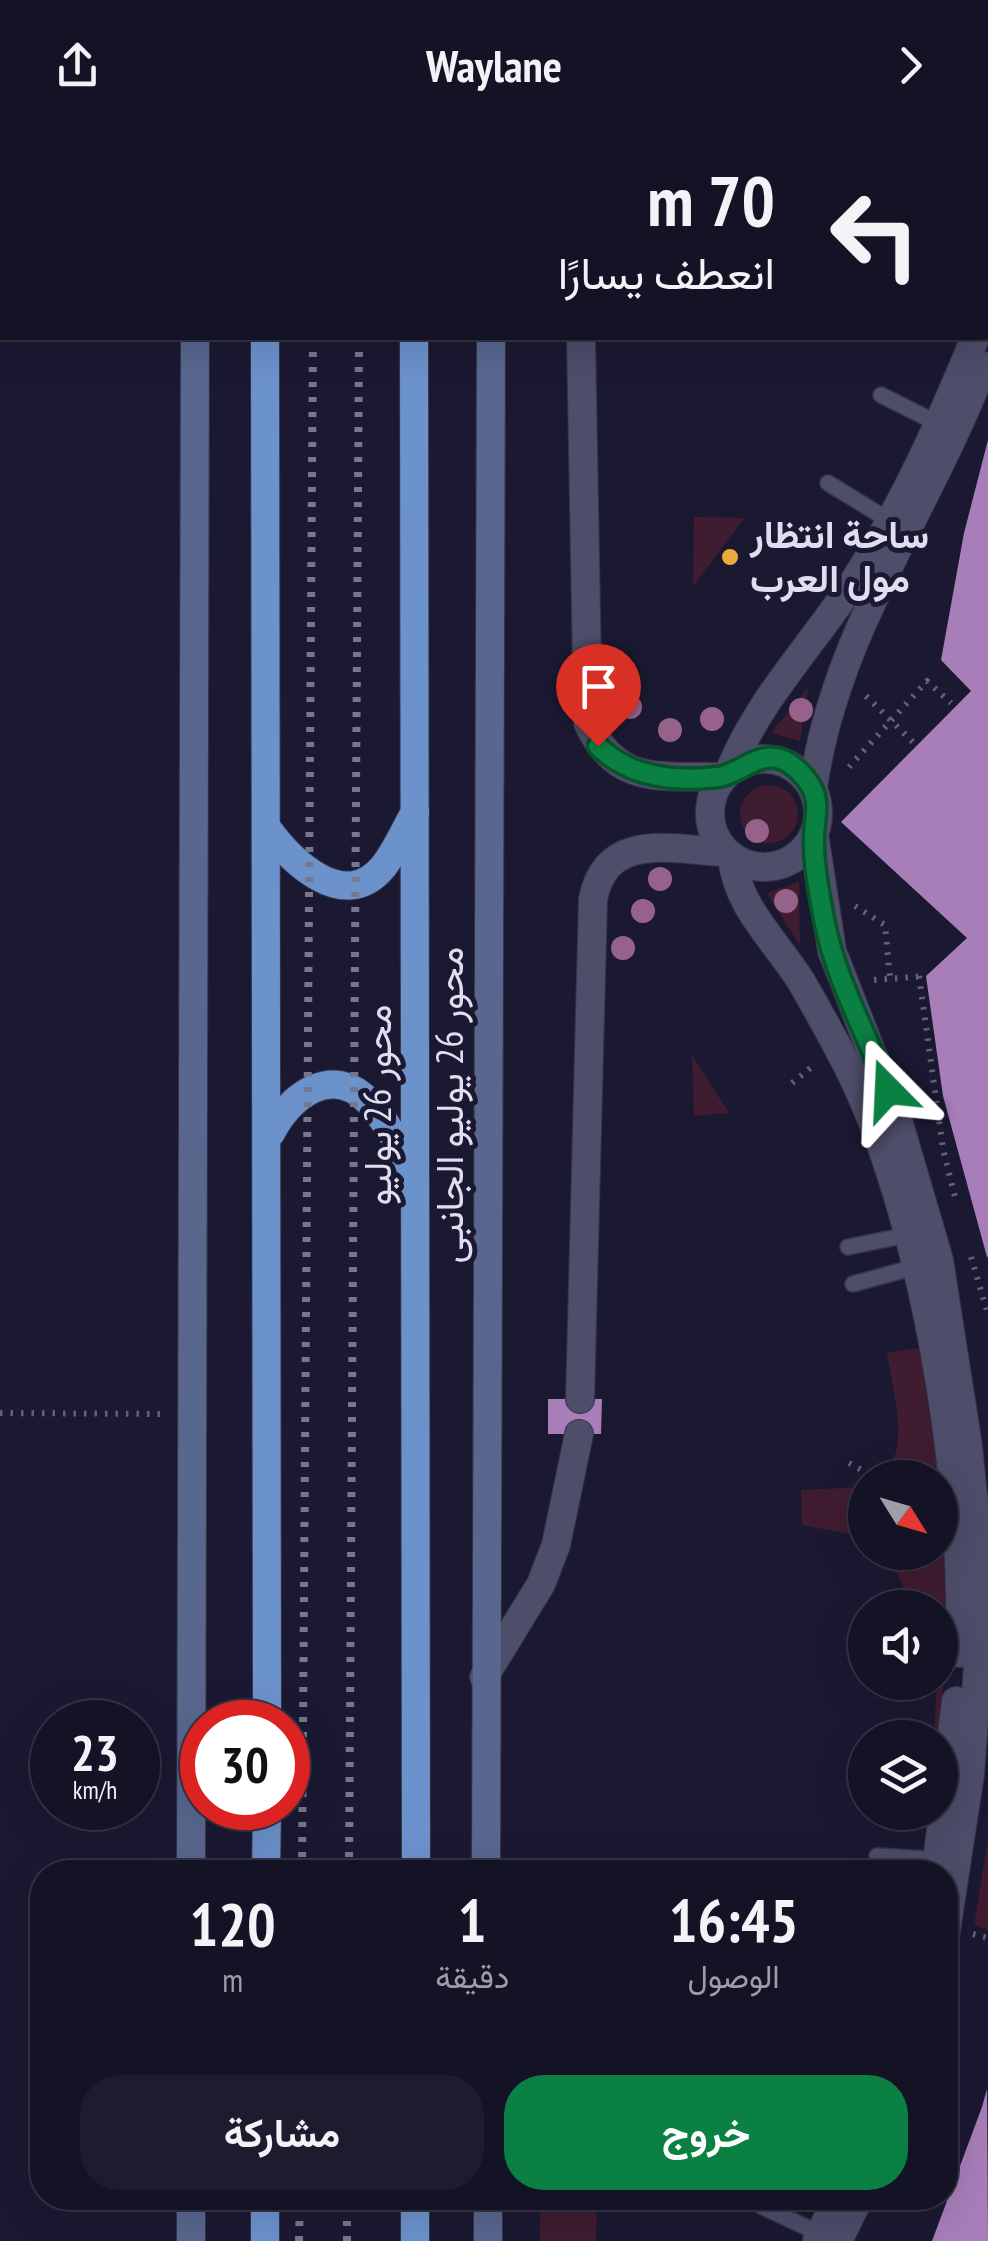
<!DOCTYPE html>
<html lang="ar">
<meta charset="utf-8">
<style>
body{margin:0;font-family:"PT Sans Narrow",Vazirmatn,sans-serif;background:#1d1c2e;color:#f1f3f6;direction:rtl;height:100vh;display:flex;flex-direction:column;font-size:38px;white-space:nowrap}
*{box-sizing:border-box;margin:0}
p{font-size:32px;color:#9d9ea7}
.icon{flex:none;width:55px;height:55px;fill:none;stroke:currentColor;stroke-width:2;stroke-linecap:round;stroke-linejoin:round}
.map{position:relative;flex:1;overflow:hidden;direction:ltr}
.side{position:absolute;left:30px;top:1730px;width:928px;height:350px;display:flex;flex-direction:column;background:#141326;border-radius:40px;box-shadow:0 10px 40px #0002,0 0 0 2px #333243;direction:rtl}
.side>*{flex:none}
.banner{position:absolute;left:0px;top:0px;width:990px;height:210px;box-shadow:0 10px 40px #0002,0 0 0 2px #333243;direction:rtl;background:#141326;color:#f1f3f6;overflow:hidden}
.needle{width:65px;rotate:127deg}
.buttons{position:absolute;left:848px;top:1330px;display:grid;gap:20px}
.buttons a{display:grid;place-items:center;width:110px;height:110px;border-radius:50%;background:#141326;box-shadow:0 10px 40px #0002,0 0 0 2px #333243;font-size:50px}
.speed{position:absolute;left:30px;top:1570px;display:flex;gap:20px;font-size:50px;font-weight:700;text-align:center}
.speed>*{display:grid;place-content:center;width:130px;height:130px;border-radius:50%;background:#141326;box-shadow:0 10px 40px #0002,0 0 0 2px #333243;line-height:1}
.speed small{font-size:25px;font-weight:400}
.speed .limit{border:15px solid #d22;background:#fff;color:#111}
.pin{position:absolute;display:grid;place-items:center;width:85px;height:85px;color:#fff;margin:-102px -42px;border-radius:50% 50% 50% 0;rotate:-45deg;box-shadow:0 0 10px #0007}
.pin .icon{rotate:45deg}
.me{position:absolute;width:110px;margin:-55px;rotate:339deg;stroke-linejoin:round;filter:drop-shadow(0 0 8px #0008)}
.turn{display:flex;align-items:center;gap:35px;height:210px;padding:0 50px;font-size:45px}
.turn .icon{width:130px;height:130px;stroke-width:2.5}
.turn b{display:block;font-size:70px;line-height:85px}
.eta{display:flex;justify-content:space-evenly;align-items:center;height:170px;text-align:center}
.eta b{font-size:60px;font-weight:700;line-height:70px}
.primary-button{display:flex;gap:20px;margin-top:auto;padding:20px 50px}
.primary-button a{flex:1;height:115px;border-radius:40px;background:#0b8043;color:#fff;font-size:40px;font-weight:700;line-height:115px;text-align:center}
.primary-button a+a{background:#1d1c2e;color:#f1f3f6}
header{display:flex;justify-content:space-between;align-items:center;height:130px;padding:0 50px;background:#141326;font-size:45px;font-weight:700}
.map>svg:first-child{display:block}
</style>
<header><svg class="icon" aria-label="forward" viewBox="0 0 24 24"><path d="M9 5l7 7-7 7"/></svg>Waylane<svg class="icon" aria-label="share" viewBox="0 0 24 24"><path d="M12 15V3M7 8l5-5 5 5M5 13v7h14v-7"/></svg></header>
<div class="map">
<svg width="988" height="2111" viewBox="0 0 988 2111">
<rect width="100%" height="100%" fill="#1b1932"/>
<g fill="#401c30">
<path d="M694,387l50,1 -51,68z"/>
<path d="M808,558l-8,53 -29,-8z"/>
<circle cx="769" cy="684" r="29"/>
<path d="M799,752l1,64 -33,-53z"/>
<path d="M692,925l37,58 -35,3z"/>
<path d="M919,1218l20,129 -58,1c32,-29 11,-87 6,-125z"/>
<path d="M940,1355l9,80 -9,176 -6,-4 6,-129 -30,-1 -12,-32 -19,-22 61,-1z"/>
<path d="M865,1357v55l-11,-7 -52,-10 -1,-35z"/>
<path d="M987,1715h1v85l-14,-5z"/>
<path d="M540,2068h57l-1,43h-56z"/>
</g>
<g fill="#a87eb9">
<path d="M988,310v817h-1l-44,-161 -17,-120 41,-38 -126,-116 130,-131 -30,-31 23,-127z"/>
<path d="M548,1269h54l-1,35h-53z"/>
<path d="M987,1959l1,152h-56l50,-134z"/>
</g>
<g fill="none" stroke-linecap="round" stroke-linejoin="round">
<g stroke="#363448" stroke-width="18">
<g id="service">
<path d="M988,133v1"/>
<path d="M881,265l58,29"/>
<path d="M828,353l62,38"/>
<path d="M848,1117l64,-13"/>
<path d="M853,1154l69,-19"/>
<path d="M877,1726l67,4"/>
<path d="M761,2076l64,30"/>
</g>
</g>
<g stroke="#363448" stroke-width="30">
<g id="minor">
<path d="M564,0l1,2"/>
<path d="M988,173v-2"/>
<path d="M581,208l7,385c29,64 74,52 135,54"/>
<circle cx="764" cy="683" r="54"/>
<path d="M730,640c30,-74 88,-131 130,-198 47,-74 82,-154 115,-234"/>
<path d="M813,658c21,-154 116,-279 170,-422"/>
<path d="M814,704l18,117 65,166 42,143 29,186 8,79 2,141 -8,108 -25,163"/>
<path d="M732,727c5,50 43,83 69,124 15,26 30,53 44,80 77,147 123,426 114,592"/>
<path d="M580,1269l13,-500c14,-69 79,-49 133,-47"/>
<path d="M484,1547l57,-93 15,-39 23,-111"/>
<path d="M936,1742l20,-171"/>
<path d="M817,2111l20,-43"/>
<path d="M838,2111l21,-43"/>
</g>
</g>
<g stroke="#363448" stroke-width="30">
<g id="secondary">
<path d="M196,2v-2"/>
<path d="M493,2v-2"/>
<path d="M191,1742l4,-1534"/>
<path d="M486,1742l5,-1534"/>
<path d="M488,2068v43"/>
<path d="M191,2111v-43"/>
</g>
</g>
<g stroke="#363448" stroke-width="30">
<g id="trunk">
<path d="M265,0v2"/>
<path d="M414,0v2"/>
<path d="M265,208l2,1384"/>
<path d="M414,208l2,1534"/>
<path d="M267,698c24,33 77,86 116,39 13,-16 22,-38 32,-55"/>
<path d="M271,1003c18,-37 62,-70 98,-31 19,20 32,50 46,73"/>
<path d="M266,1742l1,-64"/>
<path d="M265,2111v-43"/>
<path d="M415,2111v-43"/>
</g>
</g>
<g stroke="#626177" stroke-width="6" stroke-dasharray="2.5 8" stroke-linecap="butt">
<path d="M0,30h2"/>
<path d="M866,566l51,50"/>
<path d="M849,637l78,-86 24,22"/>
<path d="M855,776l30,19 5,54"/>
<path d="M919,846l24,173 12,48"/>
<path d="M874,850l52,-4"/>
<path d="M792,953l22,-18"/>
<path d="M971,1127l17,57"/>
<path d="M0,1283l166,1"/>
<path d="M849,1333l27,15"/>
<path d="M899,1682l19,4"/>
<path d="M973,1804l15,4"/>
</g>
<use href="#service" stroke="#4e4d6a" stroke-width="15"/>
<use href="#minor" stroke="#4e4d6a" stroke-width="28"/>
<use href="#secondary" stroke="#59678f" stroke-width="28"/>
<use href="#trunk" stroke="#6c92cc" stroke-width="28"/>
<g stroke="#77768c" stroke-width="8" stroke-dasharray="5 10" stroke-linecap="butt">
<path d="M314,2v-2"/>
<path d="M361,2v-2"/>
<path d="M302,1742l11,-1534"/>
<path d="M349,1742l10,-1534"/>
<path d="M299,2111l1,-43"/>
<path d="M347,2111v-43"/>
</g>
</g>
<g fill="#966289">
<circle cx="630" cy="577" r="12"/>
<circle cx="801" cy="580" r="12"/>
<circle cx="712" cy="589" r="12"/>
<circle cx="670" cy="600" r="12"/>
<circle cx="757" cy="701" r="12"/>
<circle cx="660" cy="749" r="12"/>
<circle cx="786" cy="771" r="12"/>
<circle cx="643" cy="781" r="12"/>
<circle cx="623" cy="818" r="12"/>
</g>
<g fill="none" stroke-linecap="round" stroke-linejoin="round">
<g stroke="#07532c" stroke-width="25">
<path id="route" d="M598,616c31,31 77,36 120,31 29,-4 52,-43 88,2 16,20 9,34 8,57 -1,26 5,57 10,83 11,60 43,115 64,171"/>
</g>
<use href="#route" stroke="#0b8043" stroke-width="18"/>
</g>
<circle fill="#ebaa39" stroke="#1b1932" stroke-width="4" cx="730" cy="427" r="10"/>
<g text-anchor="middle" stroke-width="10" stroke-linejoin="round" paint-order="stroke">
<g font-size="38" font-weight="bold" fill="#dedef0" stroke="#1b1932" text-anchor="start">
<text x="750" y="418">ساحة انتظار<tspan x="750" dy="44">مول العرب</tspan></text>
</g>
<g font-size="38" fill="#dedef0" stroke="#1b1932">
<text transform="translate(378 975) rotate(-90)" y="13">محور 26 يوليو</text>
<text transform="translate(450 975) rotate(-90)" y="13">محور 26 يوليو الجانبى</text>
</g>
</g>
</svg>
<div class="buttons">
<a><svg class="needle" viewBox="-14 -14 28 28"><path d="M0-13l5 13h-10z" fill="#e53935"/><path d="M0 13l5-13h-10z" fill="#9d9ea7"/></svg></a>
<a><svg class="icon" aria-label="sound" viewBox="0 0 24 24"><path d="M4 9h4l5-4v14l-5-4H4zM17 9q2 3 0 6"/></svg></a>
<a><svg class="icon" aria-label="layers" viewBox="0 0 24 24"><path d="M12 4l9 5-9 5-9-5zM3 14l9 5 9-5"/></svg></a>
</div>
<div class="speed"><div>23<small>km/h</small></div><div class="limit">30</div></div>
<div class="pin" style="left:598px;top:616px;background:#d93025"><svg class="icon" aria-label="arrive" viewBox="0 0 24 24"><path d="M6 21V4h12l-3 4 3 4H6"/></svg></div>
<svg class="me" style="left:888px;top:960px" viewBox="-20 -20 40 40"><path d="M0-17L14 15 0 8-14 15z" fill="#0b8043" stroke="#fff" stroke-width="4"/></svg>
<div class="banner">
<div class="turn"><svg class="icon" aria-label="left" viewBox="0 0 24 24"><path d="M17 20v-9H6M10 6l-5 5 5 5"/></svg><div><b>70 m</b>انعطف يسارًا</div></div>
</div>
<section class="side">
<div class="eta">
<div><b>16:45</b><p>الوصول</p></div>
<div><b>1</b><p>دقيقة</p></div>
<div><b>120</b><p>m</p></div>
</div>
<div class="primary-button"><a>خروج</a><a>مشاركة</a></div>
</section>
</div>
